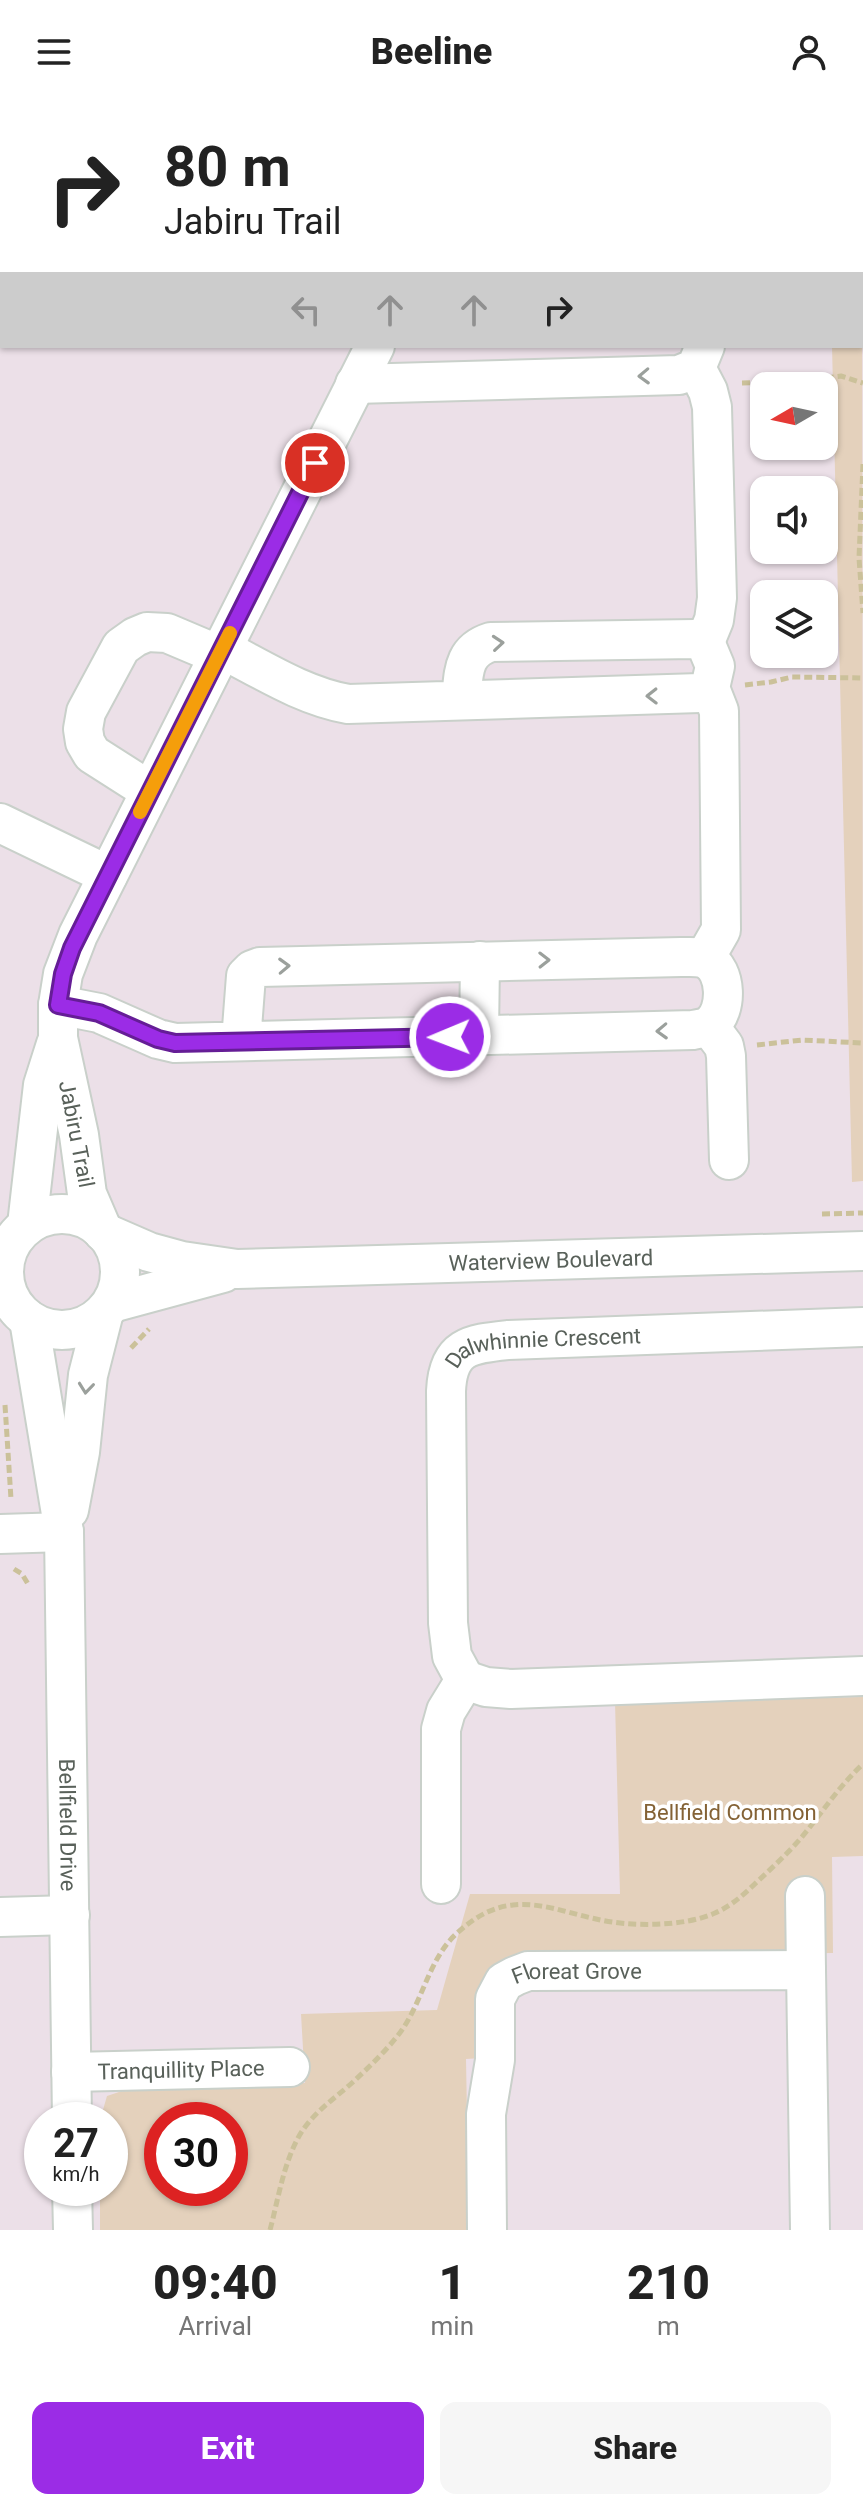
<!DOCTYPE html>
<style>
body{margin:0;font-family:Roboto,sans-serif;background:#f6f6f6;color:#222;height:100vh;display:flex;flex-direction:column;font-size:30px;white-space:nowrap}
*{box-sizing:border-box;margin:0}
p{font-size:26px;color:#767676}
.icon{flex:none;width:44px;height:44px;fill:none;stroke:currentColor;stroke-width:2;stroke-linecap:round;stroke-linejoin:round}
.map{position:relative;height:2126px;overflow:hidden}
.sheet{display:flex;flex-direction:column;background:#fff;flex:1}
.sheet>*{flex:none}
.hud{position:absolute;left:0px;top:0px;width:864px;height:244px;box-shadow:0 2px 6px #0004;background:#fff;color:#222;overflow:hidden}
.needle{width:52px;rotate:261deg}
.tools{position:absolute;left:750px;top:268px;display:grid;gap:16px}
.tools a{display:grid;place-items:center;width:88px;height:88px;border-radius:16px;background:#fff;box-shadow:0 2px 6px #0004;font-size:40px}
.speed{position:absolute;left:24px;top:1998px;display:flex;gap:16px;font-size:40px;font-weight:700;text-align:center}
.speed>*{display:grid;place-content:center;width:104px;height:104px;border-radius:50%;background:#fff;box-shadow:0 2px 6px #0004;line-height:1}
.speed small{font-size:20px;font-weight:400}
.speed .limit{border:12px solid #d22;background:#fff;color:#111}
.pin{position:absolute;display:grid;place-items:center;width:68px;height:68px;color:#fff;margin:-34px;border:4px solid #fff;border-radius:50%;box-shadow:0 2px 8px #0007}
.me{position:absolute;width:88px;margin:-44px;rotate:269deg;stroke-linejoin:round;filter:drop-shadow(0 0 6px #0008)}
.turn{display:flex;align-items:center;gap:28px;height:168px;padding:0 32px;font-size:36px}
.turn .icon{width:104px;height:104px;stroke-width:2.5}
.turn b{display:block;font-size:56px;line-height:68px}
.lanes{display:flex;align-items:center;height:76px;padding:0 32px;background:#0003;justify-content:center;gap:40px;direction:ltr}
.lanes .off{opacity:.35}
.eta{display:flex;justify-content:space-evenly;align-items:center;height:136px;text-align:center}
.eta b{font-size:48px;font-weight:800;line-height:56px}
.primary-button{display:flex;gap:16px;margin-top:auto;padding:16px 32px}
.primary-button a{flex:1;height:92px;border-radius:16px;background:#9b2ce6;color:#fff;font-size:32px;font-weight:800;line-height:92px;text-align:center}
.primary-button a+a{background:#f6f6f6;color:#222}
header{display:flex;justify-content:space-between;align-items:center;height:104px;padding:0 32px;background:#fff;font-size:36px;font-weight:800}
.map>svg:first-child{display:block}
</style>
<header><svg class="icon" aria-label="menu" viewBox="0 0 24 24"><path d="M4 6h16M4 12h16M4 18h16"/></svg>Beeline<svg class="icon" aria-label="person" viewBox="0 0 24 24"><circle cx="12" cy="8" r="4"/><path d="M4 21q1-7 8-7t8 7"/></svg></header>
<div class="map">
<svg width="863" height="2126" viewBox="0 0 863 2126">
<rect width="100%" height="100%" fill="#ece0e8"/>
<g fill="#e4d1bc" fill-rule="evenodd">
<path d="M862,73l1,1004 -11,1 -20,-836h30z"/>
<path d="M863,1593v159l-31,1 1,96 -306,3 -45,102 -16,1 3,171h-369v-42h10v-68h-10l7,-24 24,-8 174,-5 -4,-69 136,-4 33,-116h150l-5,-192zM162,2016h68v68h-68z"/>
</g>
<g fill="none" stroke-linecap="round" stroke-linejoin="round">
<g stroke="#c9d0ca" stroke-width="42">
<g id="minor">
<path d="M862,57h1"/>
<path d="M0,100h2"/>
<path d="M696,264l12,23 4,16 5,191 -3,22 -9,22"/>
<path d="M355,280l324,-9 17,-7 9,-22"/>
<path d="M222,545c41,21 81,47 126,55l352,-11 10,-5 5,-22 -10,-24 -10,-3 -204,3c-29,9 -27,31 -30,57"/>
<path d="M150,687l-58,-37 -7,-12 -2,-13 3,-17 35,-65 14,-10 12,-5 20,1 52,22"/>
<path d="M0,719l108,52"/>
<path d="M705,854l16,-28 -2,-219 -9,-23"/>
<path d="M58,901l41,8 59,26 17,4 518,-13c6,-1 13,-2 18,-6 17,-13 16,-54 -4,-64 -7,-4 -18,-3 -26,-3l-421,10 -8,3 -6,6 -5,65"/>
<path d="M709,922l15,20 2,10 3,104"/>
<path d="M479,932l1,-75"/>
<circle cx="62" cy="1168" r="58"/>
<path d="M27,1121l16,-140 13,-41"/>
<path d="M102,1125l-15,-35 -8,-59 -21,-97v-33l5,-31 15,-39 297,-589"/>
<path id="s1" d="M103,1128l46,20 33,9 55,8 626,-18"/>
<path d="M112,1199l111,-30"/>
<path id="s2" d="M29,1216l35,212 8,588"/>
<path d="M69,1406l11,-58 8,-77 16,-63"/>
<path d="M0,1430l64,-2"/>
<path d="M465,1576l21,7 25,2 352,-13"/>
<path id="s3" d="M441,1780v-155l5,-18 19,-31 -13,-24 -4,-33 -2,-232c2,-45 24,-47 62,-51l355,-13"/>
<path d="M805,1792l1,74"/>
<path d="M0,1813l70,-2"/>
<path id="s4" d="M71,1968l219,-5"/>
<path d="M72,2084l1,42"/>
<path id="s5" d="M487,2126l-1,-116 9,-54v-61l9,-17 11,-6 13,-5 278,-1 4,260"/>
</g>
</g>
<g stroke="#cbc19a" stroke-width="5" stroke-dasharray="8 4" stroke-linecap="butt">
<path d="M742,279l52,-1 47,-6 22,7"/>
<path d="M863,360l-4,94 4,55"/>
<path d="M745,581l26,-3 21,-5 71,1"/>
<path d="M757,941l45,-5 61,3"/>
<path d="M822,1110l41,-1"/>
<path d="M131,1244l18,-19"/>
<path d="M5,1301l6,94"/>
<path d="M14,1465l8,5 6,10"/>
<path d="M37,2026l1,46"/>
<path d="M270,2126c8,-30 13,-64 28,-92 13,-24 35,-38 55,-56 16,-15 32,-30 46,-48 23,-30 29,-73 56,-99 16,-15 35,-28 58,-30 28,-3 55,8 83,14 33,8 88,8 119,-6 18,-8 29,-19 43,-32 15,-14 30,-28 43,-43 21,-25 38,-52 62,-74"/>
</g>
<use href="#minor" stroke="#fff" stroke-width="38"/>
</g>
<defs><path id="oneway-chevron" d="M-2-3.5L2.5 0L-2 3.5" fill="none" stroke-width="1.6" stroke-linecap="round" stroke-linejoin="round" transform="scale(2)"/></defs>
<g stroke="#9ba09c">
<use href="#oneway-chevron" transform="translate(644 272) rotate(178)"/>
<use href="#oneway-chevron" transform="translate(498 539) rotate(-5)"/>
<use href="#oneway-chevron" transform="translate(652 592) rotate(179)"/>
<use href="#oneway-chevron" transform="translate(544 856) rotate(-1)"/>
<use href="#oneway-chevron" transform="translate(284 862) rotate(-2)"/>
<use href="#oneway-chevron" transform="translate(662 927) rotate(178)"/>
<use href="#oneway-chevron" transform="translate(86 1284) rotate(96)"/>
</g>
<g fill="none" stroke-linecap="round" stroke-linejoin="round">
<g stroke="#651d96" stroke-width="20">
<path id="route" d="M315,359l-243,485 -9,26 -5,31 41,8 59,26 17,4 275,-6"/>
</g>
<use href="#route" stroke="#9b2ce6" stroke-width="14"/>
<path stroke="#f59e0b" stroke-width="14" d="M140,708l90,-179"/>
</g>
<g text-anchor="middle" stroke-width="7" stroke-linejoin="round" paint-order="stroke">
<g font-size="22" fill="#59615a" stroke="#fff">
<text transform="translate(77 1030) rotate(79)" y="8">Jabiru Trail</text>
<text dy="8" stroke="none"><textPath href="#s1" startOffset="454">Waterview Boulevard</textPath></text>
<text dy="8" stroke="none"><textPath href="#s3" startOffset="628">Dalwhinnie Crescent</textPath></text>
<text dy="8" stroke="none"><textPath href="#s2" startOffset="508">Bellfield Drive</textPath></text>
<text dy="8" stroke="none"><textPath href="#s5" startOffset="326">Floreat Grove</textPath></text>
<text dy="8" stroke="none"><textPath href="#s4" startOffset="110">Tranquillity Place</textPath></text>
</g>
<g font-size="22" fill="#846235" stroke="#fff">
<text x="730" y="1716">Bellfield Common</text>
</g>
</g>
</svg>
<div class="tools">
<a><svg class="needle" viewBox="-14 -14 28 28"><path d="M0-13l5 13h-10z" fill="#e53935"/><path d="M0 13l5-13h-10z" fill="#767676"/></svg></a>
<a><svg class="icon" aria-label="sound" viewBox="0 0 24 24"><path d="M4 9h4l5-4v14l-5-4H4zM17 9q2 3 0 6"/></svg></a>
<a><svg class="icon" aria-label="layers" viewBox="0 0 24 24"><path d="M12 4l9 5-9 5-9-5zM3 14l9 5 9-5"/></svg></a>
</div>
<div class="speed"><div>27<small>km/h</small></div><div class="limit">30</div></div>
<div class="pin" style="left:315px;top:359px;background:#d93025"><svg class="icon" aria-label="arrive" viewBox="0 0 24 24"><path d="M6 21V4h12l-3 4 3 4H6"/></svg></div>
<svg class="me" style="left:450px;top:933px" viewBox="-20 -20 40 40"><circle r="17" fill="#9b2ce6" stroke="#fff" stroke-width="3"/><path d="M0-11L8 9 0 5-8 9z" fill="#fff"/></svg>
<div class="hud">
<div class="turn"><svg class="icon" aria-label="right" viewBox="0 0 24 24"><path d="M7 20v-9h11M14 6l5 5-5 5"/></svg><div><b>80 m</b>Jabiru Trail</div></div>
<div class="lanes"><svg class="icon off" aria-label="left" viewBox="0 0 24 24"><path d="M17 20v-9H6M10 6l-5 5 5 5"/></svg><svg class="icon off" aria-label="ahead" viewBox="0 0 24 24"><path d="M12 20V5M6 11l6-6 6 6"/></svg><svg class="icon off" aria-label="ahead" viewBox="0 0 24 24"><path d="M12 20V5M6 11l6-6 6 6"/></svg><svg class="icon" aria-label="right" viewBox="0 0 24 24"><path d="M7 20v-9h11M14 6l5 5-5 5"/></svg></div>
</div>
</div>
<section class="sheet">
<div class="eta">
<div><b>09:40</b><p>Arrival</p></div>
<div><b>1</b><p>min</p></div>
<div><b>210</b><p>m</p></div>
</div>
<div class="primary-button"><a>Exit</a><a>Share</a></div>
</section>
